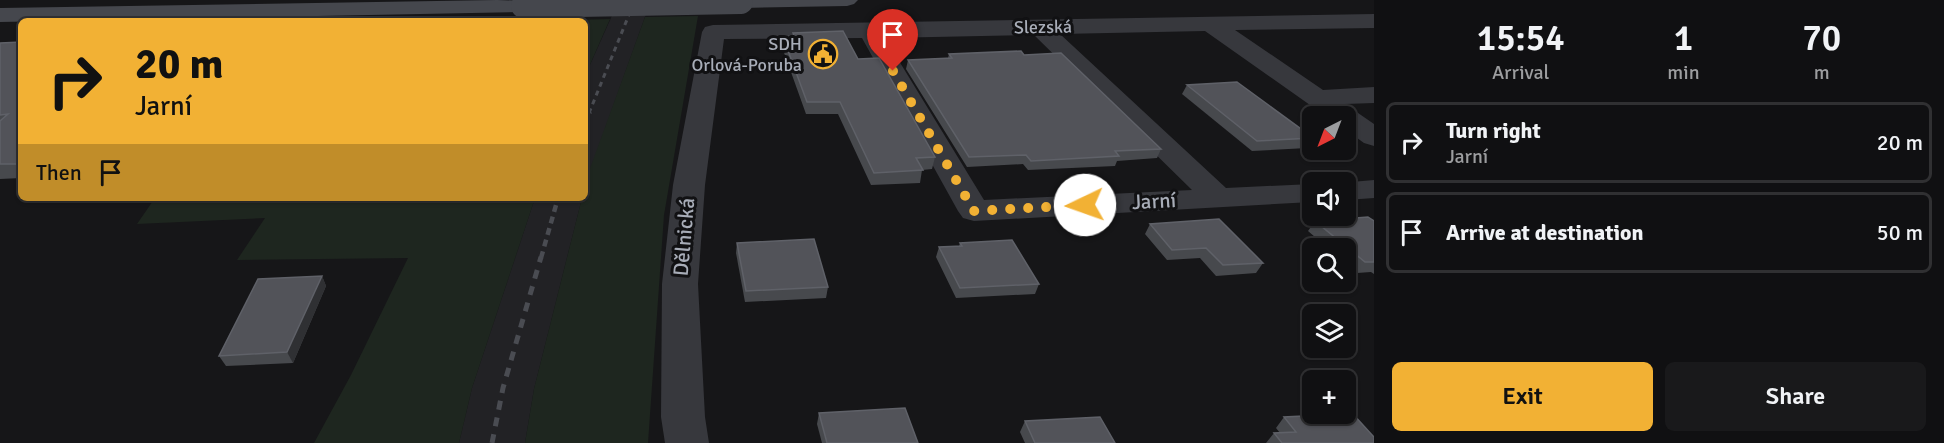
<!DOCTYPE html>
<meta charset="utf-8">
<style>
body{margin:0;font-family:Signika,sans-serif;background:#19191b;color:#f1f3f6;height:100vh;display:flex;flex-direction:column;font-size:22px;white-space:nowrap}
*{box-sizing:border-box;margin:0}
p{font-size:20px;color:#9c9d9f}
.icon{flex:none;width:33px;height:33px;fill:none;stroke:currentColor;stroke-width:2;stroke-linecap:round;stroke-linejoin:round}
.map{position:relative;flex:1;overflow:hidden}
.side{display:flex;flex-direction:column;background:#101012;width:570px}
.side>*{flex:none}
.banner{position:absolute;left:18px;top:18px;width:570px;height:183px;border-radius:9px;box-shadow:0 2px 4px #0004,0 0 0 2px #303032;background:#f2b134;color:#111;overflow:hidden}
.needle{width:39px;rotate:222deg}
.tools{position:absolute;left:1302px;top:106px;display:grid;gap:12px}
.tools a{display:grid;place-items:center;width:54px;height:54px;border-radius:9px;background:#101012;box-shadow:0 2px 4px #0004,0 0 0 2px #303032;font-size:30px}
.pin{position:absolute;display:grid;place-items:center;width:51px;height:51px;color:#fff;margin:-62px -26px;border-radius:50% 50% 50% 0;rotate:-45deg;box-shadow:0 0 6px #0007}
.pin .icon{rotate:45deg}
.me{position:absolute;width:66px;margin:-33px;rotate:267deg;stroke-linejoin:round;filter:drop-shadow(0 0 4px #0008)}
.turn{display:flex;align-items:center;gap:21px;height:126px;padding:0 18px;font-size:27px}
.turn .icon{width:78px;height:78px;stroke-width:2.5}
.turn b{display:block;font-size:42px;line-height:51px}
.then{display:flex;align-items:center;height:57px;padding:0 18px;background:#0003;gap:12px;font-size:22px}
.eta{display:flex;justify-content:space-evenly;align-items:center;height:102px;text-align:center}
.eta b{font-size:36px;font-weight:600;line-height:42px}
.button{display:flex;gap:12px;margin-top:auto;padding:12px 18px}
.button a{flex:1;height:69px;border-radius:9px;background:#f2b134;color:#111;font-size:24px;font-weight:600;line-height:69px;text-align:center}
.button a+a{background:#19191b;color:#f1f3f6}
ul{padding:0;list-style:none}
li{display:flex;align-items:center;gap:18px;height:81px;margin:0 12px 9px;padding:0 6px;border:3px solid #303032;border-radius:9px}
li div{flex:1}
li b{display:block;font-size:22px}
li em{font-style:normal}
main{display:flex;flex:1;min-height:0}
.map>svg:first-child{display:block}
</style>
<main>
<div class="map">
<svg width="1374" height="443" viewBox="0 0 1374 443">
<rect width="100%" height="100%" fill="#161618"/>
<g fill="#222225">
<path d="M619,0h32l-66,185v-109z"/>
<path d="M535,198h47l-48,191 -9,54h-66l13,-55z"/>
</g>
<g fill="#1e261f">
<path d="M698,16l-34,199 -16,228h-123l9,-54 48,-191h3l3,-24 57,-157z"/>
<path d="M610,19l-25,57v-55h-49z"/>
<path d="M155,198h380l-63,190 -13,55h-145l37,-68 57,-117 -171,2 28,-42 -128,6z"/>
</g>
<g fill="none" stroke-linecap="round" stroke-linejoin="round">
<g fill="#37383d" fill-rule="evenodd">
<path d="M1374,14v14l-139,2 88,60 51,-3v16l-29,1 29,20v22l-10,-3 -18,-13v-13h-19l-122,-86 -145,3 166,154 86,-4v18l-338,19 -11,-3 -5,-7 -96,-173 -138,1 -19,146 -7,99 7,133 4,26h-44l-4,-26 1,-133 11,-99 29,-153 3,-5 8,-2zM1034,35l158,155 -208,10 -99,-162z"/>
<path d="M1374,180v18l-28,2v-17h-6z"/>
</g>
<g fill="#45474d" fill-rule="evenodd">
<path d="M497,0l34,1 3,5 -3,5 -8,1 -523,10v-14z"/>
<path d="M732,0h126l-4,4 -7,2 -106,2 -8,-1 -3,-5z"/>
</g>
<path stroke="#4a4c52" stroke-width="3" stroke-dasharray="5 4.5" stroke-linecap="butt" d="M589,113l46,-113"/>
<g stroke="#4a4c52" stroke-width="4.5" stroke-dasharray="7 5" stroke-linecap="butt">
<path d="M585,124l5,-12"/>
<path d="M541,258l17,-60"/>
</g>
<path stroke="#4a4c52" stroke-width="5" stroke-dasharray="9 8" stroke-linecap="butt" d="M492,443l11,-55 38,-131"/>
<path stroke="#45474d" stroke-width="24" d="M523,6l218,-4"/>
</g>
<g fill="#47494d">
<path d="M793,33l65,26 77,98 -3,12 -10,1 -2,13 -49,2 -33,-71h-32l-24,-67 1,-10 10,-1z"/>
<path d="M21,42v136l-21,1v-136z"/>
<path d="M949,54l75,1 137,94 -4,9 -40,3 -2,5 -87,4 -5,-6 -56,3 -61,-98 2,-9 40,-2z"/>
<path d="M1187,85l125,52v2l-5,9 -55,3 -70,-57z"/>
<path d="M1315,221h59v53l-3,-2 -14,1 -11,-10v-14h-17l-21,-18z"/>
<path d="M1150,224l113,39 -7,10 -40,3 -16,-18 -33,2 -22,-26z"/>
<path d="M737,243l91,44 -2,11 -81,4 -9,-49z"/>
<path d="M960,243l79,41 -4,10 -79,4 -20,-41 3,-10 20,-1z"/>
<path d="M322,276l4,10 -33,77 -67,3 -7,-10z"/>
<path d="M819,413l99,30h-96l-5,-19z"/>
<path d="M1284,417l90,26h-108l8,-10h6l-4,-5z"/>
<path d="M1025,421l90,22h-90l-5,-11z"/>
</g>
<path fill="#2f3033" d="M322,276l4,10 -33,77 -6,-11z"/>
<g fill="#525359" stroke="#5f6168" stroke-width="1.5">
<path d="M843,31l15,28 21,-1 56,99 -19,1 7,12 -49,3 -34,-71h-33l-24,-65 11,-1 -1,-3z"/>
<path d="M21,42v122h-21v-43l8,-7 -8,1v-72z"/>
<path d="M1021,51l3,4 37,-2 100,96 -46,2 4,5 -88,5 -5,-6 -57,2 -61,-97 44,-2 -3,-4z"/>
<path d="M1237,82l75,55v1l-55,3 -70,-56z"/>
<path d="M1368,217l6,4v41h-9l-50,-41z"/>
<path d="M1219,219l44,44 -40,2 -17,-17 -34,2 -22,-26z"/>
<path d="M814,239l14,48 -82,4 -9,-48z"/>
<path d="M1012,240l27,44 -79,4 -21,-41 23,-1 -2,-3z"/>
<path d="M322,276l-35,76 -68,4 39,-77z"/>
<path d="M905,408l13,35h-91l-8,-30z"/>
<path d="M1346,413h6l22,24v6h-92l-8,-10 22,-1 -12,-15 62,-3z"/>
<path d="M1100,417l15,26h-80l-10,-22z"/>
</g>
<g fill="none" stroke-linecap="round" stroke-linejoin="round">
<path stroke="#f2b134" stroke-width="10" stroke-dasharray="0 18" d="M893,71l81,140 111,-6"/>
</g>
<defs>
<g id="civic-ring" transform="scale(1.5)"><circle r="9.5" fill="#111113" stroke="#f2b134" stroke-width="1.5"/><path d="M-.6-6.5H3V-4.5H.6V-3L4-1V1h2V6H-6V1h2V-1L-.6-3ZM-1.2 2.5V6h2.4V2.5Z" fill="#f2b134"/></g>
</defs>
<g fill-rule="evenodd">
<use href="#civic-ring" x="823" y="54"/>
</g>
<g text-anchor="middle" stroke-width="6" stroke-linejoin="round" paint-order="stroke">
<g font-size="18" fill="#a8adb8" stroke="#111113">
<text transform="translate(1043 27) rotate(-1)" y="6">Slezská</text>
</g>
<g font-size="18" fill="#a8adb8" stroke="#111113" text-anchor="end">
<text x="802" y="50">SDH<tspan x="802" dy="21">Orlová-Poruba</tspan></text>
</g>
<g font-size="21" fill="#a8adb8" stroke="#111113">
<text transform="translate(1154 201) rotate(-3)" y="7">Jarní</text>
<text transform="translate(684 237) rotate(-85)" y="7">Dělnická</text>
</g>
</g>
</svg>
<div class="tools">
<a><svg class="needle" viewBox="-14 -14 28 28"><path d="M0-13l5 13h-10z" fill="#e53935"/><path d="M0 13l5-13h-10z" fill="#9c9d9f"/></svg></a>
<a><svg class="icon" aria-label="sound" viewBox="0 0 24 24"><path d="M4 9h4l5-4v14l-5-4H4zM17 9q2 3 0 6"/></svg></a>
<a><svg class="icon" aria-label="search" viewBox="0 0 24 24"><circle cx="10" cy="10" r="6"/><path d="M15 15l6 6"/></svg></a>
<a><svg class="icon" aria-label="layers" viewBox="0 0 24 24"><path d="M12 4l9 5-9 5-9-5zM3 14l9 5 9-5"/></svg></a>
<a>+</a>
</div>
<div class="pin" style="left:893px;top:71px;background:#d93025"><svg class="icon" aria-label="arrive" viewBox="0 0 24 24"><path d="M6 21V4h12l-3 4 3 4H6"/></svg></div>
<svg class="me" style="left:1085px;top:205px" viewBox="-20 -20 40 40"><circle r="19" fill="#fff"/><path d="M0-13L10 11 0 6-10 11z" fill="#f2b134"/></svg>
<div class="banner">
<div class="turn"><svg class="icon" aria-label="right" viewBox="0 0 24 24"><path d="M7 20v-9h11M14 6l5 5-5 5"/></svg><div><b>20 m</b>Jarní</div></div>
<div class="then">Then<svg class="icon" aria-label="arrive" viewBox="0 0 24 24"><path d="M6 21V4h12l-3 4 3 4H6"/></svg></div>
</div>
</div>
<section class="side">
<div class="eta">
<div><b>15:54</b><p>Arrival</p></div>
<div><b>1</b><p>min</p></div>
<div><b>70</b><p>m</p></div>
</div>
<ul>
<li><svg class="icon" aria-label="right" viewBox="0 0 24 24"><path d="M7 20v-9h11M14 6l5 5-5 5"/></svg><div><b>Turn right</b><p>Jarní</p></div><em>20 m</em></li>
<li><svg class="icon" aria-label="arrive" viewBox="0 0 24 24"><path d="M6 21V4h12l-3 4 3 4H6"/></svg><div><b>Arrive at destination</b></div><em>50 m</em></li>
</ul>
<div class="button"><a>Exit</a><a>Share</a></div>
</section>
</main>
